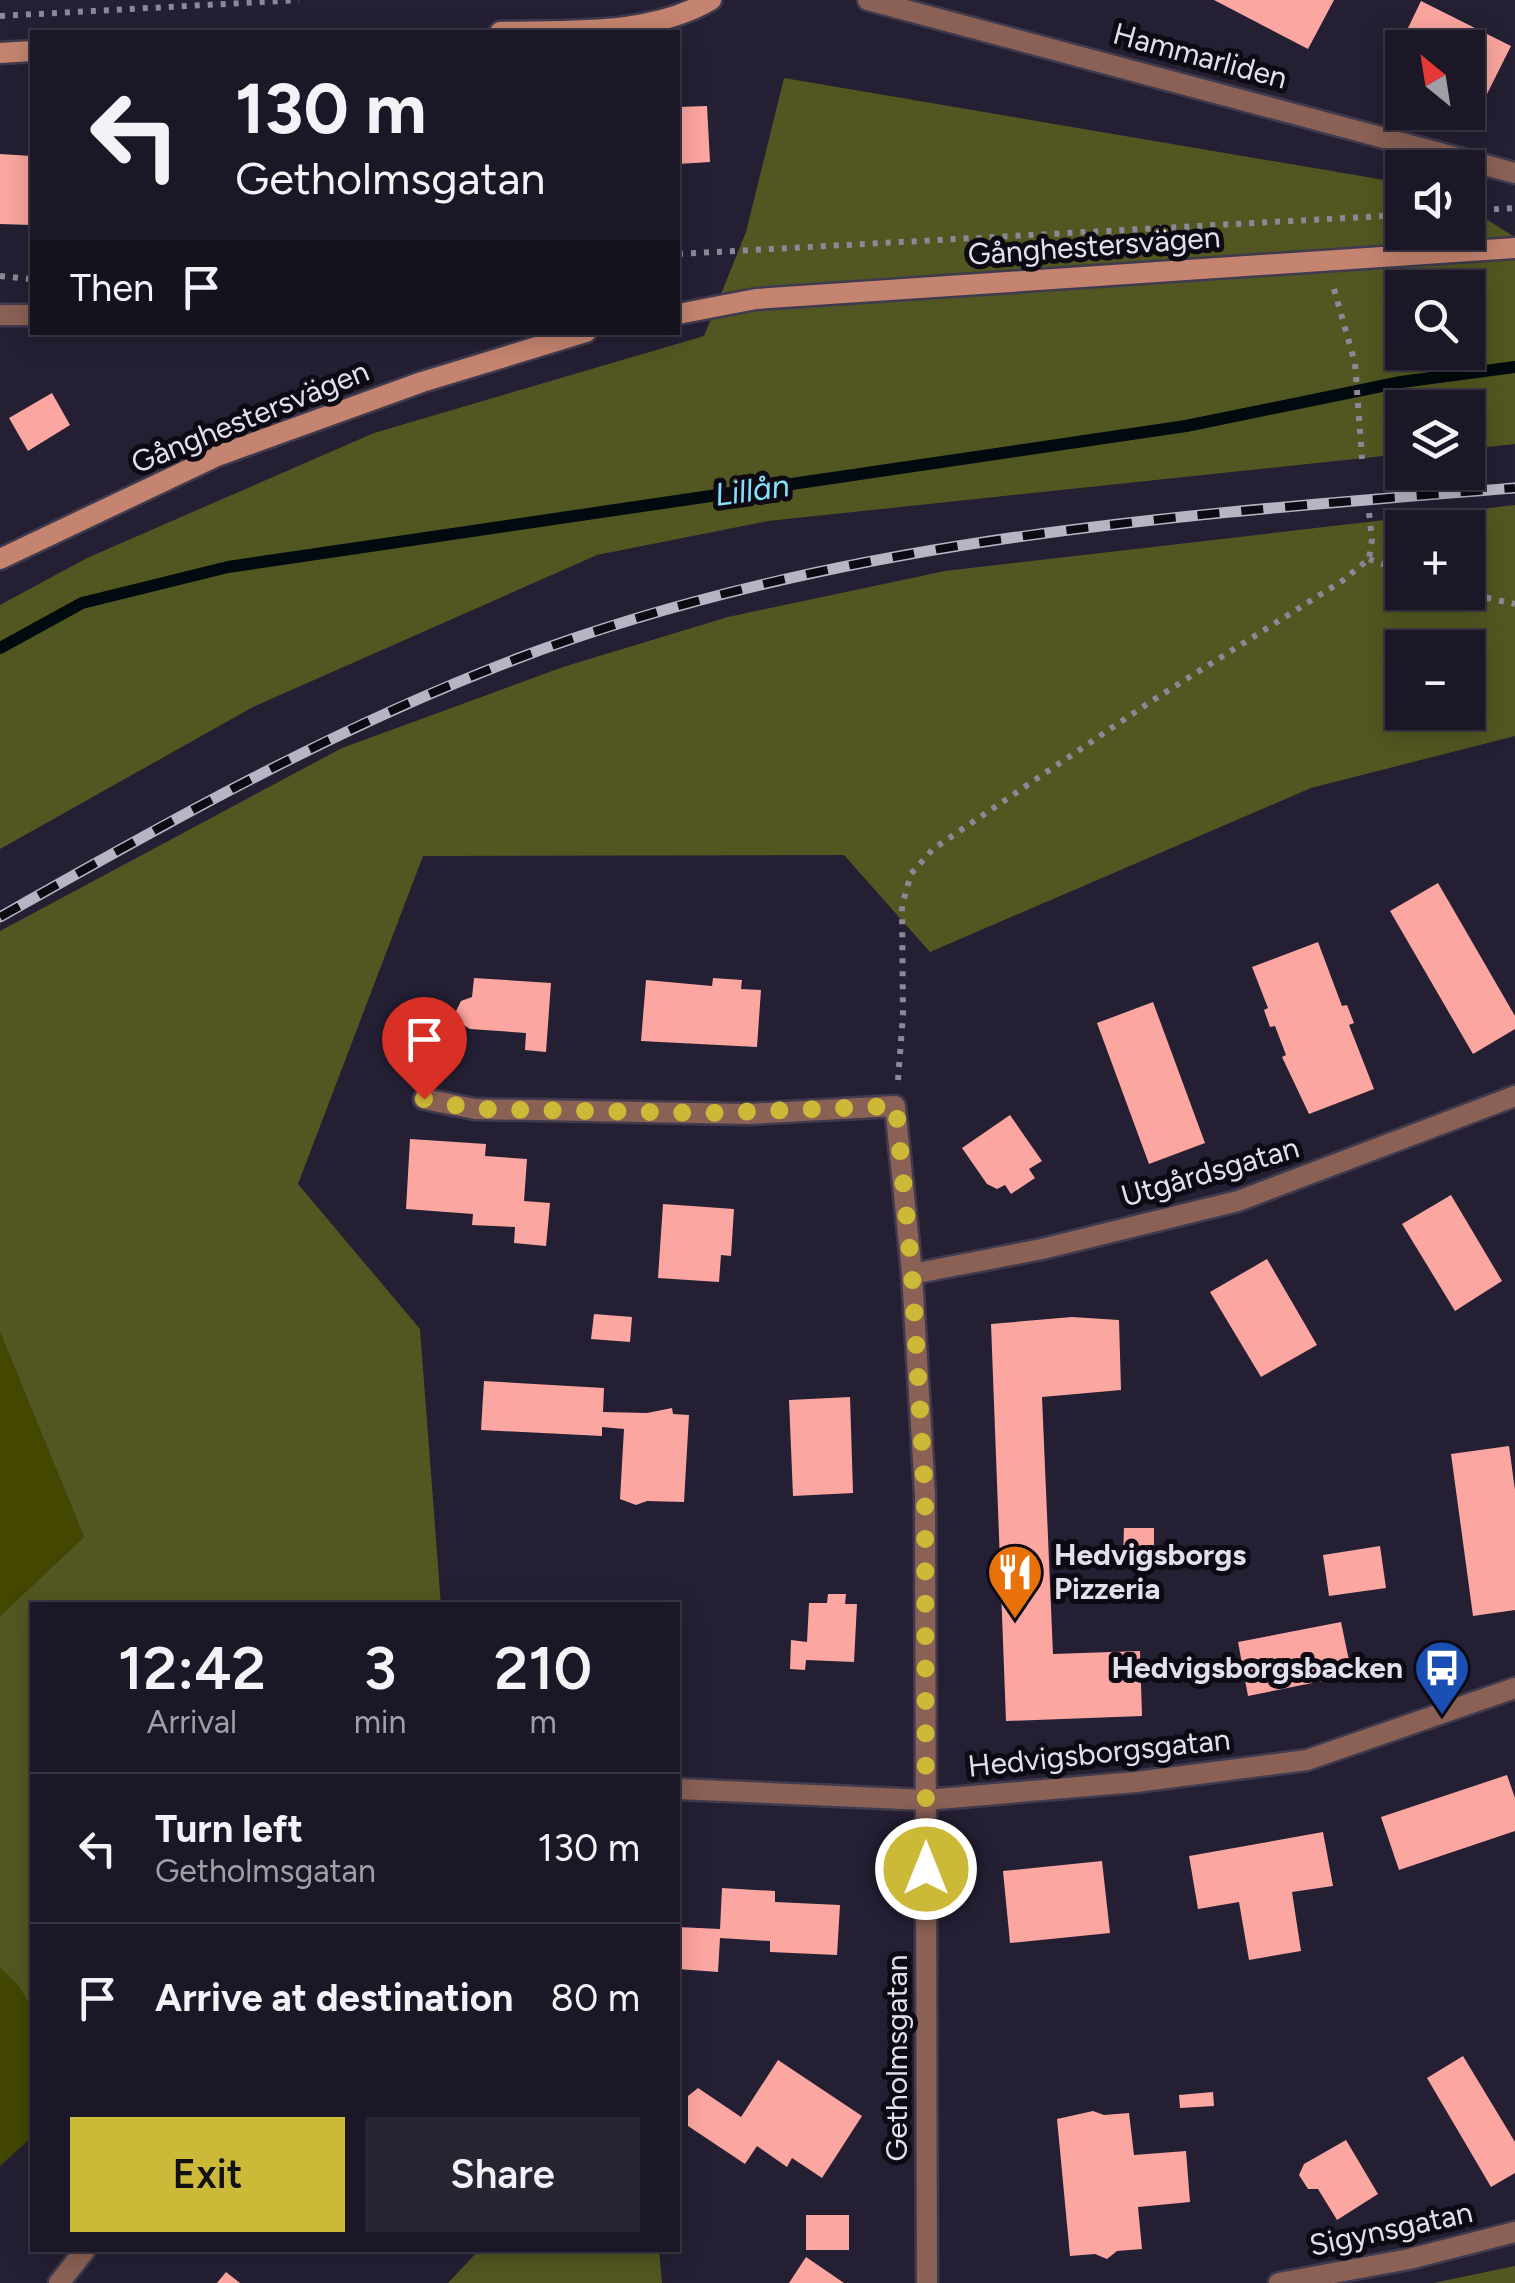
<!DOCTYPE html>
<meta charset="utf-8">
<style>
body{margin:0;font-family:Figtree,sans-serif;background:#282432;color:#f1f3f6;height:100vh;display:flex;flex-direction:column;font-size:38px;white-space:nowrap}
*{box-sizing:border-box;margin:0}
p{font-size:32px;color:#a09fa7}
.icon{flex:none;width:55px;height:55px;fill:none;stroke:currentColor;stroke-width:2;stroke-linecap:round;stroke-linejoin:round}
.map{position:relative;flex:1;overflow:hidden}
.panel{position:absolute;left:30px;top:1602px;width:650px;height:650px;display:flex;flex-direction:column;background:#1b1726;border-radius:0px;box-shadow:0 5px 25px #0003,0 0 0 2px #393643}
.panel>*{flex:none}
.banner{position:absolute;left:30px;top:30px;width:650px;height:305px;border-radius:0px;box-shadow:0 5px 25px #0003,0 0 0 2px #393643;background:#1b1726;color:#f1f3f6;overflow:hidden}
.needle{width:65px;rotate:330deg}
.controls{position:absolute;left:1385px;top:30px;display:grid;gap:20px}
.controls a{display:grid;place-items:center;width:100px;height:100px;border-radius:0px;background:#1b1726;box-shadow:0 5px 25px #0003,0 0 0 2px #393643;font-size:50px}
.pin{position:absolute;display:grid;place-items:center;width:85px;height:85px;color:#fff;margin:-102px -42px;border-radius:50% 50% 50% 0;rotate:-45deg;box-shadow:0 0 10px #0007}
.pin .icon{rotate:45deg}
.me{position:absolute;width:110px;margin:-55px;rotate:0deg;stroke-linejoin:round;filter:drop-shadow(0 0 8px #0008)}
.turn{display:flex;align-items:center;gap:35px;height:210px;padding:0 40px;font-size:45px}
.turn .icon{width:130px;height:130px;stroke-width:2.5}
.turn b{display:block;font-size:70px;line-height:85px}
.then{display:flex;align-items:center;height:95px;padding:0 40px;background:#0003;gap:20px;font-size:38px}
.eta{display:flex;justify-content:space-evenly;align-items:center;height:170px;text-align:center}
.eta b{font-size:60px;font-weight:600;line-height:70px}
.action{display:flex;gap:20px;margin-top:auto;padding:20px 40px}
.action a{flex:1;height:115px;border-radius:0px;background:#ccb938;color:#111;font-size:40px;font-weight:600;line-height:115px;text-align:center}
.action a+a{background:#282432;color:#f1f3f6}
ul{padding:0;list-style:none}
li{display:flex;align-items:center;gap:30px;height:150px;padding:0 40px;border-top:2px solid #393643}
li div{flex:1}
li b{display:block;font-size:38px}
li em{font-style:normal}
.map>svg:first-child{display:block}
</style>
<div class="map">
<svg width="1515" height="2283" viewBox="0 0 1515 2283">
<rect width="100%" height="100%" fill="#241f33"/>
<g fill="#434700">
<path d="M0,1332l84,205 -84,79z"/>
<path d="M0,1968l17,16 15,24v129l-32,29z"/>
</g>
<g fill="#525721" fill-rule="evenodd">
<path d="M784,78l618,105v49h66v-24l47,29v207l-47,5v-41h-66v46l-634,67 -171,34 -344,152 -253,142v-244l87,-47 287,-125 330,-97 42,-104zM1402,288h66v64h-66z"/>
<path d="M1515,505v231l-204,52 -381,164 -86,-97 -421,1 -125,328 122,145 21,276h-409v403l-15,-24 -17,-16v-352l84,-79 -84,-205v-401l342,-183 221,-81 165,-50 217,-46zM1402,528h66v64h-66zM1402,648h66v64h-66z"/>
<path d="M479,2250h180l3,33h-214z"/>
<path d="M1515,2266v17h-82z"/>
</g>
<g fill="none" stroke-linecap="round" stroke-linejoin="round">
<path stroke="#000a0f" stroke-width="12" d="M0,648l82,-45 146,-36 958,-141 215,-44 114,-15"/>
</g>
<g fill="#fba6a0">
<path d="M1214,0h120l-26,49z"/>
<path d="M1421,1l90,45 -28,56 -15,-8v-46h-66v14l-8,-5z"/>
<path d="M707,106l3,56 -32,2v-57z"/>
<path d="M0,154l32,2v69l-32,-1z"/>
<path d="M52,393l18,32 -42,26 -19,-33z"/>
<path d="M1438,883l77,133v13l-42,25 -83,-143z"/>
<path d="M1318,942l24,64 5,-1 7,18 -5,2 25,64 -65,25 -27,-57 4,-2 -11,-29 -5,1 -6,-17 4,-2 -16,-41z"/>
<path d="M474,978l77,5 -5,69 -21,-2 1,-17 -56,-4 -11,-7 -3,-11 5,-10 11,-4z"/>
<path d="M713,978l29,2 -1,9 20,1 -4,57 -116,-6 5,-61 66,6z"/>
<path d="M1153,1002l52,141 -56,21 -52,-141z"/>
<path d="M1010,1115l32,46 -13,8 6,9 -24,16 -6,-9 -8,4 -10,-5 -25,-36z"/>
<path d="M410,1139l76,5 -1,12 42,3 -3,42 26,2 -4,43 -32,-3 1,-16 -43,-2 1,-11 -67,-5z"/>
<path d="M1451,1195l51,86 -47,30 -53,-87z"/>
<path d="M663,1204l71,5 -3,47 -10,-1 -2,27 -61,-4z"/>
<path d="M1267,1259l50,86 -56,32 -51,-85z"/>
<path d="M594,1314l38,3 -2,25 -39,-3z"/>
<path d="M1072,1317l47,3 2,70 -79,7 11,257 87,-3 2,65 -136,5 -15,-397z"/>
<path d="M484,1381l120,7 -1,24 44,1 25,-5 1,6 16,1 -5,87 -37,-1 -11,4 -16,-6 4,-70 -22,-2v9l-121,-6z"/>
<path d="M850,1397l3,96 -60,3 -4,-96z"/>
<path d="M1509,1446l6,44v120l-42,6 -22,-162z"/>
<path d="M1124,1528h30v30l-31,-1z"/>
<path d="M1380,1546l6,42 -57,8 -6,-41z"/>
<path d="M828,1594h18l-1,10h12l-3,58 -48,-2 -1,10 -15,-1 1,-29 16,2 2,-39h18z"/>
<path d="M1341,1622l11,53 -104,21 -10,-54z"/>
<path d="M1507,1775l8,23v33l-116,39 -18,-53z"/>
<path d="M1323,1832l10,54 -41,6 9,59 -52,9 -10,-58 -41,7 -9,-53z"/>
<path d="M1102,1861l8,72 -100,10 -7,-72z"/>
<path d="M722,1888l53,3v11l65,3 -3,50 -67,-3v-11l-50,-3 -2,34 -40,-3v-42l42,2z"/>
<path d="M1463,2056l52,86v31l-24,14 -64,-109z"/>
<path d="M778,2060l84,56 -40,62 -30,-20 -5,9 -30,-21 -12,18 -57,-38v-30l10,-8 43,29z"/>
<path d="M1213,2092l1,14 -34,2 -1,-13z"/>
<path d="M1093,2111l11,4 25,-2 5,42 52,-4 4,51 -52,5 4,42 -25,2 -10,8 -12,-5 -25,2 -13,-137z"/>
<path d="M1346,2140l32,54 -41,26 -19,-31h-10l-9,-14 5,-11z"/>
<rect x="806" y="2215" width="43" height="35"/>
<path d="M806,2257l38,26h-55z"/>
<path d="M226,2272l14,11h-23z"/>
</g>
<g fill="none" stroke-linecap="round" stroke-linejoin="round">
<g stroke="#3f3a4d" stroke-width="25">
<g id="street">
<path d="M868,0l647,173"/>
<path d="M0,315h32"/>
<path d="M424,1099l51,10 273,5 147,-8 17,168 13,221 2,788"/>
<path d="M912,1274l130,-25 196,-48 277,-105"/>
<path d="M678,1789l248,11 210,-18 171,-22 208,-72"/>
<path d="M59,2283l26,-33"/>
<path d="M1279,2283l130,-24 106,-27"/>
</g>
</g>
<g stroke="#3f3a4d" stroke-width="25">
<g id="secondary">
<path d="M500,32c69,-2 150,4 211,-32"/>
<path d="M0,53l32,-2"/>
<path d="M678,314l78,-15 759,-51"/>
<path d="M0,559l217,-103 205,-74 164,-50"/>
</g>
</g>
<g stroke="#8b8898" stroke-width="6" stroke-dasharray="5 8" stroke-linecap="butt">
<path d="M0,16l299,-16"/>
<path d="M1468,211l47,-3"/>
<path d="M678,254l724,-39"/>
<path d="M0,276l32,3"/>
<path d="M1334,289l21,74 7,96"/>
<path d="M1369,559l33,12"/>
<path d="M1461,592l54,12"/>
<path d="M898,1080l5,-65 -1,-109 9,-32 22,-25 217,-147 192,-121 27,-22 3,-20 -3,-26"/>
</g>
<use href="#street" stroke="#8a6154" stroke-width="20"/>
<use href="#secondary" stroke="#c5846f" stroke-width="20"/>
<g stroke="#b8b4c4" stroke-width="11">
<path id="rail" d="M0,917c168,-95 334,-189 516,-258 320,-121 661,-144 999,-171"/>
</g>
<use href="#rail" stroke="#0d0a13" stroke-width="8" stroke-dasharray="22" stroke-linecap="butt"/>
</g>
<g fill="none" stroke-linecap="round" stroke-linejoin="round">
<path stroke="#ccb938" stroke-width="18" stroke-dasharray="0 32.4" d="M424,1099l50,10 235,4 187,-7 16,168 13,221 1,374"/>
</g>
<defs>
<g id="restaurant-pin" transform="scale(2.875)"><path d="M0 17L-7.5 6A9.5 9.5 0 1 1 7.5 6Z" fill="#e8710a" stroke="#0d0a13"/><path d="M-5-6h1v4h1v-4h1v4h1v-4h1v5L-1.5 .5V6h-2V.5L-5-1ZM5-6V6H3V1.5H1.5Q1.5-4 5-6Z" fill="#fff"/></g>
<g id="bus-pin" transform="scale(2.875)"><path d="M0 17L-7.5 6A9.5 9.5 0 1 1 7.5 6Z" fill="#1a4fb4" stroke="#0d0a13"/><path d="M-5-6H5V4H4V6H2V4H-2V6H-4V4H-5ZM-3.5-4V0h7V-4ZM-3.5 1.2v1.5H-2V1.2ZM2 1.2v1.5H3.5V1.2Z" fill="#fff"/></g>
</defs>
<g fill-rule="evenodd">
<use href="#restaurant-pin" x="1015" y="1572"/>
<use href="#bus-pin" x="1442" y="1668"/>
</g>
<g text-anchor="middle" stroke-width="10" stroke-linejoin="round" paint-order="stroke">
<g font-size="30" fill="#e3e0ee" stroke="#0d0a13">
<text transform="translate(1200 56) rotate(15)" y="10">Hammarliden</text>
<text transform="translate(1094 246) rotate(-4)" y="10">Gånghestersvägen</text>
<text transform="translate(250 417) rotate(-22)" y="10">Gånghestersvägen</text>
<text transform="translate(1210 1172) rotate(-16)" y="10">Utgårdsgatan</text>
<text transform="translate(1099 1753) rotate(-6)" y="10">Hedvigsborgsgatan</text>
<text transform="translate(897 2058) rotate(-90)" y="10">Getholmsgatan</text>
<text transform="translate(1391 2229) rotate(-12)" y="10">Sigynsgatan</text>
</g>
<g font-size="30" font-weight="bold" fill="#e3e0ee" stroke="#0d0a13" text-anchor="start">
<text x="1054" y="1565">Hedvigsborgs<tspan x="1054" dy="34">Pizzeria</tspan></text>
<text x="1403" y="1678" text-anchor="end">Hedvigsborgsbacken</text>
</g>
<g font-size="32" font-style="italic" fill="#85e0fb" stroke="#0d0a13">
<text transform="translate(752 490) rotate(-8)" y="11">Lillån</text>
</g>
</g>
</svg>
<div class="controls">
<a><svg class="needle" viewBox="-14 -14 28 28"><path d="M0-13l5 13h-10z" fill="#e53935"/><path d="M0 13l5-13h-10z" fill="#a09fa7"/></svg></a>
<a><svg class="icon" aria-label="sound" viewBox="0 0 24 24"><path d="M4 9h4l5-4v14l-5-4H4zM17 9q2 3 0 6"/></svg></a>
<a><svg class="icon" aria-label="search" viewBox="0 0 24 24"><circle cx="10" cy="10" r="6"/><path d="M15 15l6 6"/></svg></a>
<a><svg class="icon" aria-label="layers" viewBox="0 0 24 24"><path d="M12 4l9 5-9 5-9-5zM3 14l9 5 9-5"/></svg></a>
<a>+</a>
<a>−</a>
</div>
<div class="pin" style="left:424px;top:1099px;background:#d93025"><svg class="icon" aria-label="arrive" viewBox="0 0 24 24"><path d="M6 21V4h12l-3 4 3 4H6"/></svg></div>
<svg class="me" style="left:926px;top:1869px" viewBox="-20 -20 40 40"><circle r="17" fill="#ccb938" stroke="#fff" stroke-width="3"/><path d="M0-11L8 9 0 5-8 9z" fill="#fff"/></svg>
<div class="banner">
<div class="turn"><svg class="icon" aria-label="left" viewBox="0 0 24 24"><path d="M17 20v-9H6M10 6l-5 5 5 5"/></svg><div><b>130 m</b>Getholmsgatan</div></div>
<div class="then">Then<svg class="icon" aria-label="arrive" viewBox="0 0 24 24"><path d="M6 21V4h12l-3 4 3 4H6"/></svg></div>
</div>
<section class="panel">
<div class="eta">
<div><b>12:42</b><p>Arrival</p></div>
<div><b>3</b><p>min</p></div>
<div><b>210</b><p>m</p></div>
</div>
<ul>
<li><svg class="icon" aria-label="left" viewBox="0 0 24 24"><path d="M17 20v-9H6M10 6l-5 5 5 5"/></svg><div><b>Turn left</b><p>Getholmsgatan</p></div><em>130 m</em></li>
<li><svg class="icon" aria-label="arrive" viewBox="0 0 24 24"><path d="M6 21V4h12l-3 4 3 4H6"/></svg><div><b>Arrive at destination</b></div><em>80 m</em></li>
</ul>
<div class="action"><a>Exit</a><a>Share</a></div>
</section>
</div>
